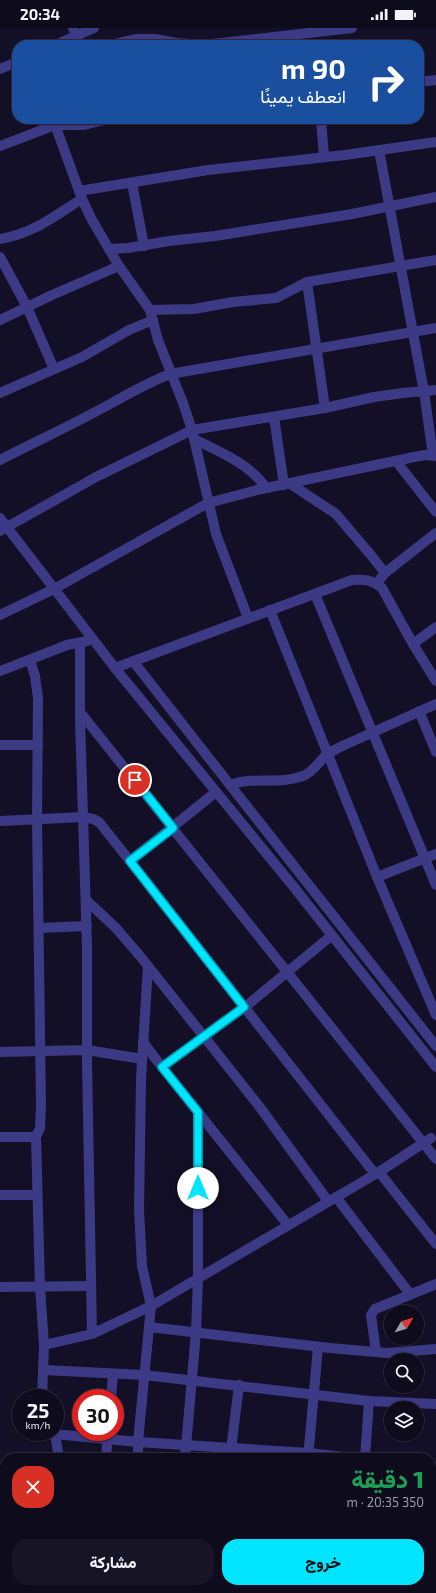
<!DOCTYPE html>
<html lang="ar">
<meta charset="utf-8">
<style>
body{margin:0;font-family:"Exo 2",Vazirmatn,sans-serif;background:#171425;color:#f1f3f6;direction:rtl;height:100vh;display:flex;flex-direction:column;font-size:15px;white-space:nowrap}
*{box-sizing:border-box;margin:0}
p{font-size:13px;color:#9b9ba3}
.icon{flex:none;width:22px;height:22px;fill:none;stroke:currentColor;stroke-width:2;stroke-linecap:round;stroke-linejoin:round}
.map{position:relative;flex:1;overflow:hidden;direction:ltr}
.side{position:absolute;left:0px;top:1425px;width:436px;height:140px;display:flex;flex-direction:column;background:#0e0b1c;border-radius:16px 16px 0 0;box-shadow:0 1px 3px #0004,0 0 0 1px #2e2b3b;direction:rtl}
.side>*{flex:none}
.guide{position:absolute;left:12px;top:12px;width:412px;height:84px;border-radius:16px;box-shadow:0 1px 3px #0004,0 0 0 1px #2e2b3b;direction:rtl;background:#1a4fa0;color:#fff;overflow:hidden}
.needle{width:26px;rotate:52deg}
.controls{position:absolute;left:384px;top:1277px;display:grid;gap:8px}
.controls a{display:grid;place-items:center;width:40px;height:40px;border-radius:50%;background:#0e0b1c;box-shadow:0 1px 3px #0004,0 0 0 1px #2e2b3b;font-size:20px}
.speed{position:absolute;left:12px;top:1361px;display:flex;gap:8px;font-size:20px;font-weight:700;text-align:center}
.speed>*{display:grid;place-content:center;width:52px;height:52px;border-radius:50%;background:#0e0b1c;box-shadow:0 1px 3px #0004,0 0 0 1px #2e2b3b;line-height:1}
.speed small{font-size:10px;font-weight:400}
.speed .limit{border:6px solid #d22;background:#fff;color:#111}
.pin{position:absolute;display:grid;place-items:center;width:34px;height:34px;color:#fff;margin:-17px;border:2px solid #fff;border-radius:50%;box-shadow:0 1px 4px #0007}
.me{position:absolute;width:44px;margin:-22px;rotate:0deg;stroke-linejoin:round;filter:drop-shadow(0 0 3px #0008)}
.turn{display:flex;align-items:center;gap:14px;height:84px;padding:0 12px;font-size:18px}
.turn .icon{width:52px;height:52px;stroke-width:2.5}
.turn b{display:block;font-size:28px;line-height:34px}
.round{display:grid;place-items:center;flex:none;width:42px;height:42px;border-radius:16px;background:#171425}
.overview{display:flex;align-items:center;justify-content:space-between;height:68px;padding:0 12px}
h1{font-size:24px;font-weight:800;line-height:30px;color:#1e9e55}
.action{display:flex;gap:8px;margin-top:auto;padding:8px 12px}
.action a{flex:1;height:46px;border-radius:16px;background:#00e5ff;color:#111;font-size:16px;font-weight:800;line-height:46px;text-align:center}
.action a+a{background:#171425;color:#f1f3f6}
.status{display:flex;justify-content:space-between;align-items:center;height:28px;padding:0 20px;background:#0e0b1c;direction:ltr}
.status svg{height:11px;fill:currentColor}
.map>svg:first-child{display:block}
</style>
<div class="status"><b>20:34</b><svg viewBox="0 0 49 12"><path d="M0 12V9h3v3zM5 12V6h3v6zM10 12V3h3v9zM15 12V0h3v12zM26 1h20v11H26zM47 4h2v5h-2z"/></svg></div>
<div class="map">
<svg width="436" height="1565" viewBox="0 0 436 1565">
<rect width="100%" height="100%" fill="#130f26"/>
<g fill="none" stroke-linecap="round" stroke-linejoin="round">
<g stroke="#3d3a85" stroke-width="10">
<path d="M73,0l7,17"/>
<path d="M55,17l39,-17"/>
<path d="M110,17l27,-6h18l22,4 26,2 149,-17"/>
<path d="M0,41l17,-7"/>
<path d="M419,54l17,-2"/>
<path d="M53,91l29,80 10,21 27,46 31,44 8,30 25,63 9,27 24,104 32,84"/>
<path d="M321,91l3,38"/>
<path d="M0,118l55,-21h29l24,-6"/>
<path d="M379,122l45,242 9,63"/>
<path d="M132,155l12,63"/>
<path d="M79,163l129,-21 137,-15 91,-13"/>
<path d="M0,211c35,-6 52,-22 82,-40"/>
<path d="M109,221l19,-1 41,-7 46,-5 137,-22 84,-17"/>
<path d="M0,229l27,50 27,62"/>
<path d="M307,254l18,126"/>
<path d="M150,282l44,-1 39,-7 43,-4 31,-16 129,-22"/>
<path d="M0,292l52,-25 67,-29"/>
<path d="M0,365l82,-36 47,-27 24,-10"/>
<path d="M274,389l10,68"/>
<path d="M194,411c26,13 56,25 72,49"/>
<path d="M0,432c37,-19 74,-36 110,-56 20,-11 39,-22 60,-30l266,-46"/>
<path d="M396,433l40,51"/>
<path d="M289,455l47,31 34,40 15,19"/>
<path d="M0,490l115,150 178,218 143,181"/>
<path d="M0,503l96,-54 96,-47 133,-22 49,-11 29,-4 33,-3"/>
<path d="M380,551l5,-6 51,-40"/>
<path d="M315,566l121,291"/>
<path d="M270,582l107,267 59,138"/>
<path d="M0,587l54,-26 154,-86 49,-13 157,-33 11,-2 11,1"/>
<path d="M80,615v76l7,227v116l5,272"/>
<path d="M413,616l23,-17"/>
<path d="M30,632l5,16 3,22 -1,121 4,287 -1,22 -4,9 4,150 4,58 -2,53"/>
<path d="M133,633l97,124 206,261"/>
<path d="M115,640l237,-88c13,-1 20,0 30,8l31,56 23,37"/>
<path d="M0,643l67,-26 20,-4"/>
<path d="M419,683l17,41"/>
<path d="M80,684l356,447"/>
<path d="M0,717h38"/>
<path d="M230,757c23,-9 49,0 73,-9 10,-4 16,-14 23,-21 4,-3 9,-5 14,-8l96,-43"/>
<path d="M216,764l-86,69 245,313"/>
<path d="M0,793l83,-4 10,2 6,3 31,39"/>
<path d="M377,849l59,-23"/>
<path d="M86,872l30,28 24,28 119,150 69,95"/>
<path d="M39,900l48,-2"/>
<path d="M143,1014l19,25"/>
<path d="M0,1024l87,-2 55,9"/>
<path d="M0,1109h36"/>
<path d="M379,1144l57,72"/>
<path d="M0,1167h37"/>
<path d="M336,1169l74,97"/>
<path d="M288,1197l-126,-158 83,-60 86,-71"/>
<path d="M0,1259l91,-1"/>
<path d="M149,1299l181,21 57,5 49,-4"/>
<path d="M44,1317l48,-11 59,-28 228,-134 52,-34"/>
<path d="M376,1324l-5,-37 4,-6 61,-25"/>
<path d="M44,1342l100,5 225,26 67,3"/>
<path d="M111,1370l2,-24"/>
<path d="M53,1404l3,8 3,18"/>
<path d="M54,1406l84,8 13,-136 -9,-40 -3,-56 2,-131 7,-113"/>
<path d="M106,1430l2,-26"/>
<path d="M138,1430v-16l170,11 45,5"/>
<path d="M185,1430l11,-126 2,-54v-165"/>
<path d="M230,1430l9,-73"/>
<path d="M308,1430l10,-111"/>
<path d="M365,1430l4,-57"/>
<path d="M431,1438l5,1"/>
<path d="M431,1496h5"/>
<path d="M431,1557l5,-14"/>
<path d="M47,1565l1,-5"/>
<path d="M128,1565v-5"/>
<path d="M173,1565v-5"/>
<path d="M218,1565v-5"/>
<path d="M303,1565v-5"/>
</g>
</g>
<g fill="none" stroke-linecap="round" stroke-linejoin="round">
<g stroke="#0095a6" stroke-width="10">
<path id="route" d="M135,752l38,48 -43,33 114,146 -82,60 36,45v76"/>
</g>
<use href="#route" stroke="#00e5ff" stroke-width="7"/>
</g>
</svg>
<div class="controls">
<a><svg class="needle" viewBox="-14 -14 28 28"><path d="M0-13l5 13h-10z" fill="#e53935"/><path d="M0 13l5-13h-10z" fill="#9b9ba3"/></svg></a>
<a><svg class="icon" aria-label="search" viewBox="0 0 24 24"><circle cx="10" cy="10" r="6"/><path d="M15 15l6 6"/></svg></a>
<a><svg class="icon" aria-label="layers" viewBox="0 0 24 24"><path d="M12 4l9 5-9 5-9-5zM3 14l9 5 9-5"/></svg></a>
</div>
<div class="speed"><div>25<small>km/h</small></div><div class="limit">30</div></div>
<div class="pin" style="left:135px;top:752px;background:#d93025"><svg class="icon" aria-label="arrive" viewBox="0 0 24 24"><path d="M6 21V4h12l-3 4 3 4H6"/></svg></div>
<svg class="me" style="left:198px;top:1160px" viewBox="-20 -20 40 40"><circle r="19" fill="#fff"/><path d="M0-13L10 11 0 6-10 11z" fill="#00e5ff"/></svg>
<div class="guide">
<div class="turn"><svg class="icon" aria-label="right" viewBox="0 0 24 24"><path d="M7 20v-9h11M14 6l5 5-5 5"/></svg><div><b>90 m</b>انعطف يمينًا</div></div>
</div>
<section class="side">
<div class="overview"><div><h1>1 دقيقة</h1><p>350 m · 20:35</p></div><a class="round" style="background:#d93025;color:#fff"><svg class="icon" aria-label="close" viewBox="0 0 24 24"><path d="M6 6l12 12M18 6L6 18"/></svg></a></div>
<div class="action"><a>خروج</a><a>مشاركة</a></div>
</section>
</div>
